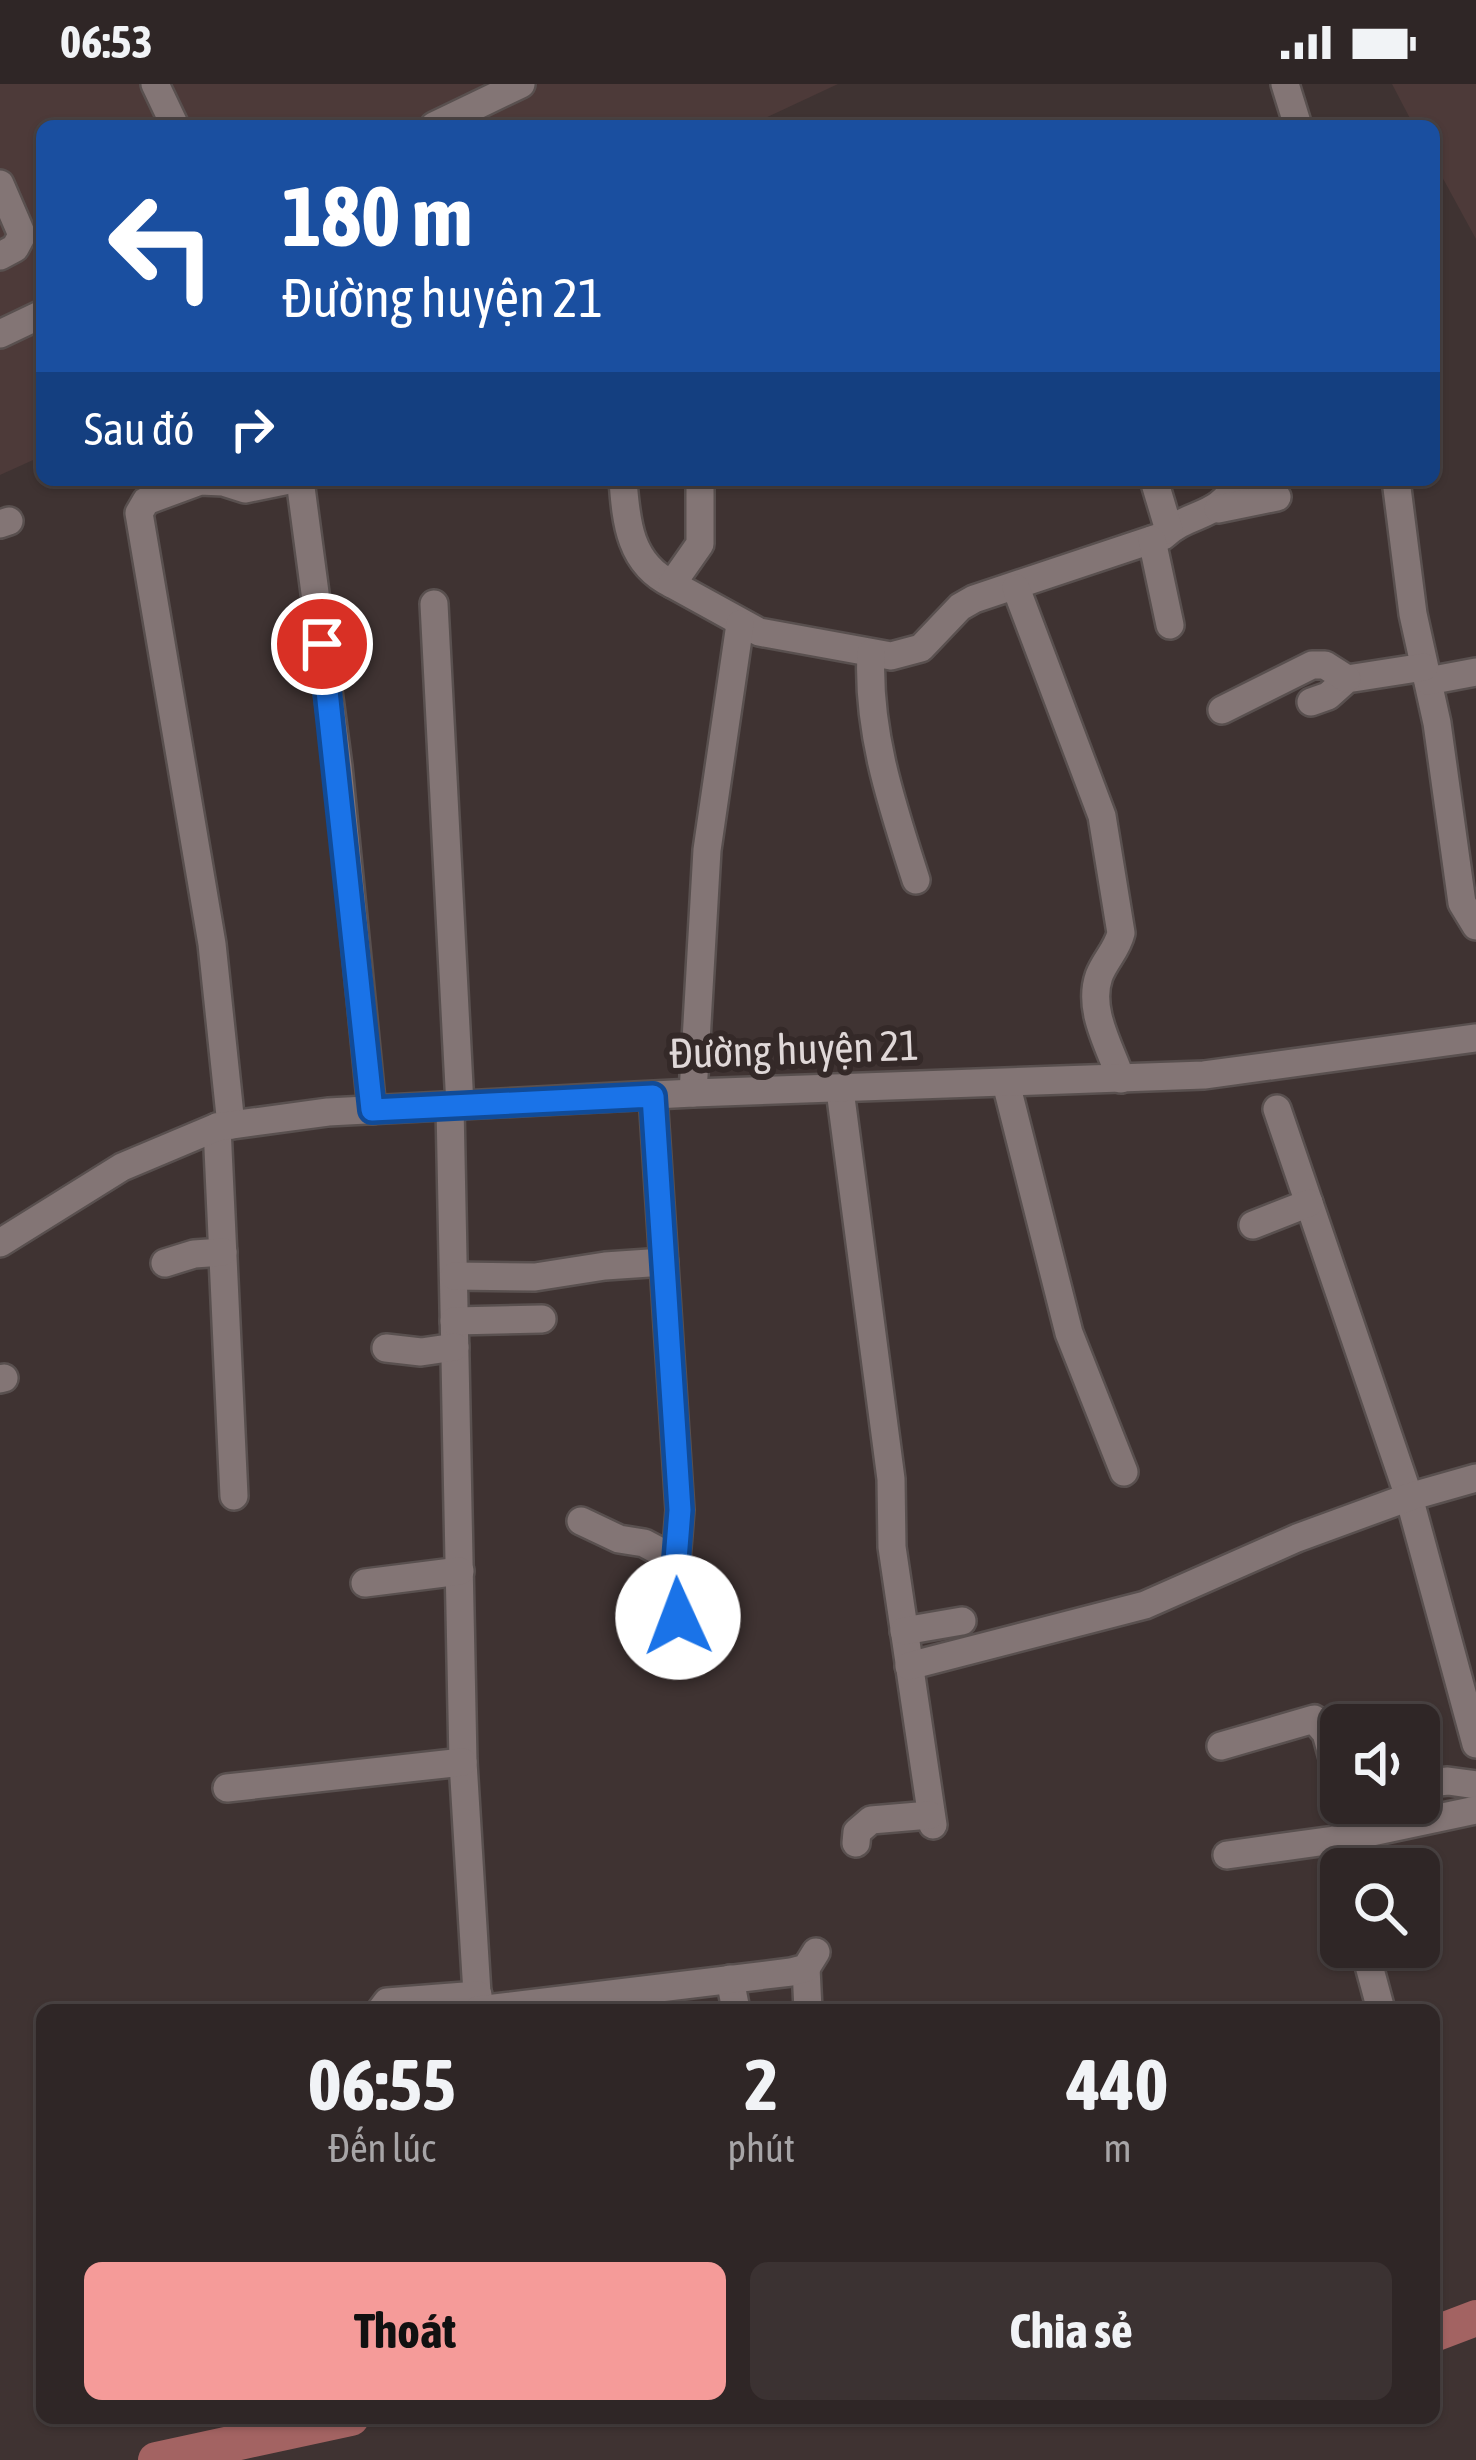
<!DOCTYPE html>
<html lang="vi">
<meta charset="utf-8">
<style>
body{margin:0;font-family:"Asap Condensed",sans-serif;background:#3b3232;color:#f1f3f6;height:100vh;display:flex;flex-direction:column;font-size:45px;white-space:nowrap}
*{box-sizing:border-box;margin:0}
p{font-size:39px;color:#a7a5a7}
.icon{flex:none;width:66px;height:66px;fill:none;stroke:currentColor;stroke-width:2;stroke-linecap:round;stroke-linejoin:round}
.map{position:relative;flex:1;overflow:hidden}
.sheet{position:absolute;left:36px;top:1920px;width:1404px;height:420px;display:flex;flex-direction:column;background:#2f2626;border-radius:18px;box-shadow:0 3px 9px #0004,0 0 0 3px #4a4343}
.sheet>*{flex:none}
.guide{position:absolute;left:36px;top:36px;width:1404px;height:366px;border-radius:18px;box-shadow:0 3px 9px #0004,0 0 0 3px #4a4343;background:#1a4fa0;color:#fff;overflow:hidden}
.buttons{position:absolute;left:1320px;top:1620px;display:grid;gap:24px}
.buttons a{display:grid;place-items:center;width:120px;height:120px;border-radius:18px;background:#2f2626;box-shadow:0 3px 9px #0004,0 0 0 3px #4a4343;font-size:60px}
.pin{position:absolute;display:grid;place-items:center;width:102px;height:102px;color:#fff;margin:-51px;border:6px solid #fff;border-radius:50%;box-shadow:0 3px 12px #0007}
.me{position:absolute;width:132px;margin:-66px;rotate:358deg;stroke-linejoin:round;filter:drop-shadow(0 0 9px #0008)}
.turn{display:flex;align-items:center;gap:42px;height:252px;padding:0 48px;font-size:54px}
.turn .icon{width:156px;height:156px;stroke-width:2.5}
.turn b{display:block;font-size:84px;line-height:102px}
.then{display:flex;align-items:center;height:114px;padding:0 48px;background:#0003;gap:24px;font-size:45px}
.eta{display:flex;justify-content:space-evenly;align-items:center;height:204px;text-align:center}
.eta b{font-size:72px;font-weight:700;line-height:84px}
.button{display:flex;gap:24px;margin-top:auto;padding:24px 48px}
.button a{flex:1;height:138px;border-radius:18px;background:#f59b99;color:#111;font-size:48px;font-weight:700;line-height:138px;text-align:center}
.button a+a{background:#3b3232;color:#f1f3f6}
.status{display:flex;justify-content:space-between;align-items:center;height:84px;padding:0 60px;background:#2f2626;direction:ltr}
.status svg{height:33px;fill:currentColor}
.map>svg:first-child{display:block}
</style>
<div class="status"><b>06:53</b><svg viewBox="0 0 49 12"><path d="M0 12V9h3v3zM5 12V6h3v6zM10 12V3h3v9zM15 12V0h3v12zM26 1h20v11H26zM47 4h2v5h-2z"/></svg></div>
<div class="map">
<svg width="1476" height="2376" viewBox="0 0 1476 2376">
<rect width="100%" height="100%" fill="#3f3332"/>
<g fill="#4d3a39">
<path d="M0,0h838l-90,42h-706v330l-42,19z"/>
<path d="M1392,0h84v155l-42,-77v-36h-20z"/>
</g>
<g fill="none" stroke-linecap="round" stroke-linejoin="round">
<g stroke="#a36362" stroke-width="36">
<path d="M1434,2250l42,-16"/>
<path d="M156,2376l195,-42"/>
</g>
<g stroke="#59504f" stroke-width="32">
<g id="minor">
<path d="M155,0l20,42"/>
<path d="M1285,0l13,42"/>
<path d="M434,42l87,-42"/>
<path d="M0,100l22,51 -7,13 -15,8"/>
<path d="M0,250l42,-20"/>
<path d="M300,396l38,286 34,344"/>
<path d="M623,396c3,43 7,84 49,104"/>
<path d="M700,396v64l-28,40 87,48 132,24 30,-8 39,-41 14,-8 189,-63c28,-26 56,-16 75,-56"/>
<path d="M1154,396l15,50"/>
<path d="M1396,396l17,134 24,109 25,180 14,23"/>
<path d="M1218,425l59,-12"/>
<path d="M0,440l9,-3"/>
<path d="M1152,456l18,85"/>
<path d="M1016,504l86,228 19,117c-4,17 -16,27 -22,43 -12,34 11,71 22,103"/>
<path d="M434,520l26,502"/>
<path d="M871,569c-4,79 21,152 45,227"/>
<path d="M1428,597l48,-9"/>
<path d="M1311,618l17,-6 19,-17 77,-12"/>
<path d="M1222,626l90,-45h13l22,14"/>
<path d="M1006,999l63,250 55,139"/>
<path d="M840,1006l51,389 1,68 41,278"/>
<path d="M693,1009l14,-243 33,-226"/>
<path d="M653,1012l27,414 -4,50 2,57"/>
<path d="M450,1022l13,656 15,248"/>
<path d="M1277,1025l132,388 67,247"/>
<path d="M231,1041l-19,-181 -73,-431 7,-12 54,-20 23,1 22,7 44,-9"/>
<path d="M217,1043l17,369"/>
<path d="M1253,1141l56,-22"/>
<path d="M0,1159l122,-76 95,-40 111,-15 365,-19 511,-18 272,-37"/>
<path d="M165,1179l29,-9 29,-2"/>
<path d="M454,1192l81,1 70,-11 59,-4"/>
<path d="M454,1237l88,-2"/>
<path d="M386,1264l35,4 34,-5"/>
<path d="M0,1295l4,-1"/>
<path d="M581,1437l38,18 25,4 32,17"/>
<path d="M365,1499l95,-12"/>
<path d="M904,1547l58,-10"/>
<path d="M909,1582l236,-61 152,-67 112,-41 67,-19"/>
<path d="M1221,1662l93,-27 12,14 15,54"/>
<path d="M1419,1700l29,-3 28,4"/>
<path d="M227,1704l236,-26"/>
<path d="M856,1759l1,-11 14,-12 59,-5"/>
<path d="M1227,1771l107,-15 142,-30"/>
<path d="M1364,1863l17,63"/>
<path d="M806,1884l2,42"/>
<path d="M730,1895l6,31"/>
<path d="M381,1926l6,-8 91,-7"/>
<path d="M478,1926l313,-38 15,-4 10,-16"/>
</g>
</g>
<use href="#minor" stroke="#837575" stroke-width="27"/>
</g>
<g fill="none" stroke-linecap="round" stroke-linejoin="round">
<g stroke="#114b97" stroke-width="30">
<path id="route" d="M322,560l50,466 281,-14 27,414 -4,50 2,57"/>
</g>
<use href="#route" stroke="#1a73e8" stroke-width="21"/>
</g>
<g text-anchor="middle" stroke-width="12" stroke-linejoin="round" paint-order="stroke">
<g font-size="42" fill="#e0d8d8" stroke="#342928">
<text transform="translate(794 965) rotate(-2)" y="15">Đường huyện 21</text>
</g>
</g>
</svg>
<div class="buttons">
<a><svg class="icon" aria-label="sound" viewBox="0 0 24 24"><path d="M4 9h4l5-4v14l-5-4H4zM17 9q2 3 0 6"/></svg></a>
<a><svg class="icon" aria-label="search" viewBox="0 0 24 24"><circle cx="10" cy="10" r="6"/><path d="M15 15l6 6"/></svg></a>
</div>
<div class="pin" style="left:322px;top:560px;background:#d93025"><svg class="icon" aria-label="arrive" viewBox="0 0 24 24"><path d="M6 21V4h12l-3 4 3 4H6"/></svg></div>
<svg class="me" style="left:678px;top:1533px" viewBox="-20 -20 40 40"><circle r="19" fill="#fff"/><path d="M0-13L10 11 0 6-10 11z" fill="#1a73e8"/></svg>
<div class="guide">
<div class="turn"><svg class="icon" aria-label="left" viewBox="0 0 24 24"><path d="M17 20v-9H6M10 6l-5 5 5 5"/></svg><div><b>180 m</b>Đường huyện 21</div></div>
<div class="then">Sau đó<svg class="icon" aria-label="right" viewBox="0 0 24 24"><path d="M7 20v-9h11M14 6l5 5-5 5"/></svg></div>
</div>
<section class="sheet">
<div class="eta">
<div><b>06:55</b><p>Đến lúc</p></div>
<div><b>2</b><p>phút</p></div>
<div><b>440</b><p>m</p></div>
</div>
<div class="button"><a>Thoát</a><a>Chia sẻ</a></div>
</section>
</div>
